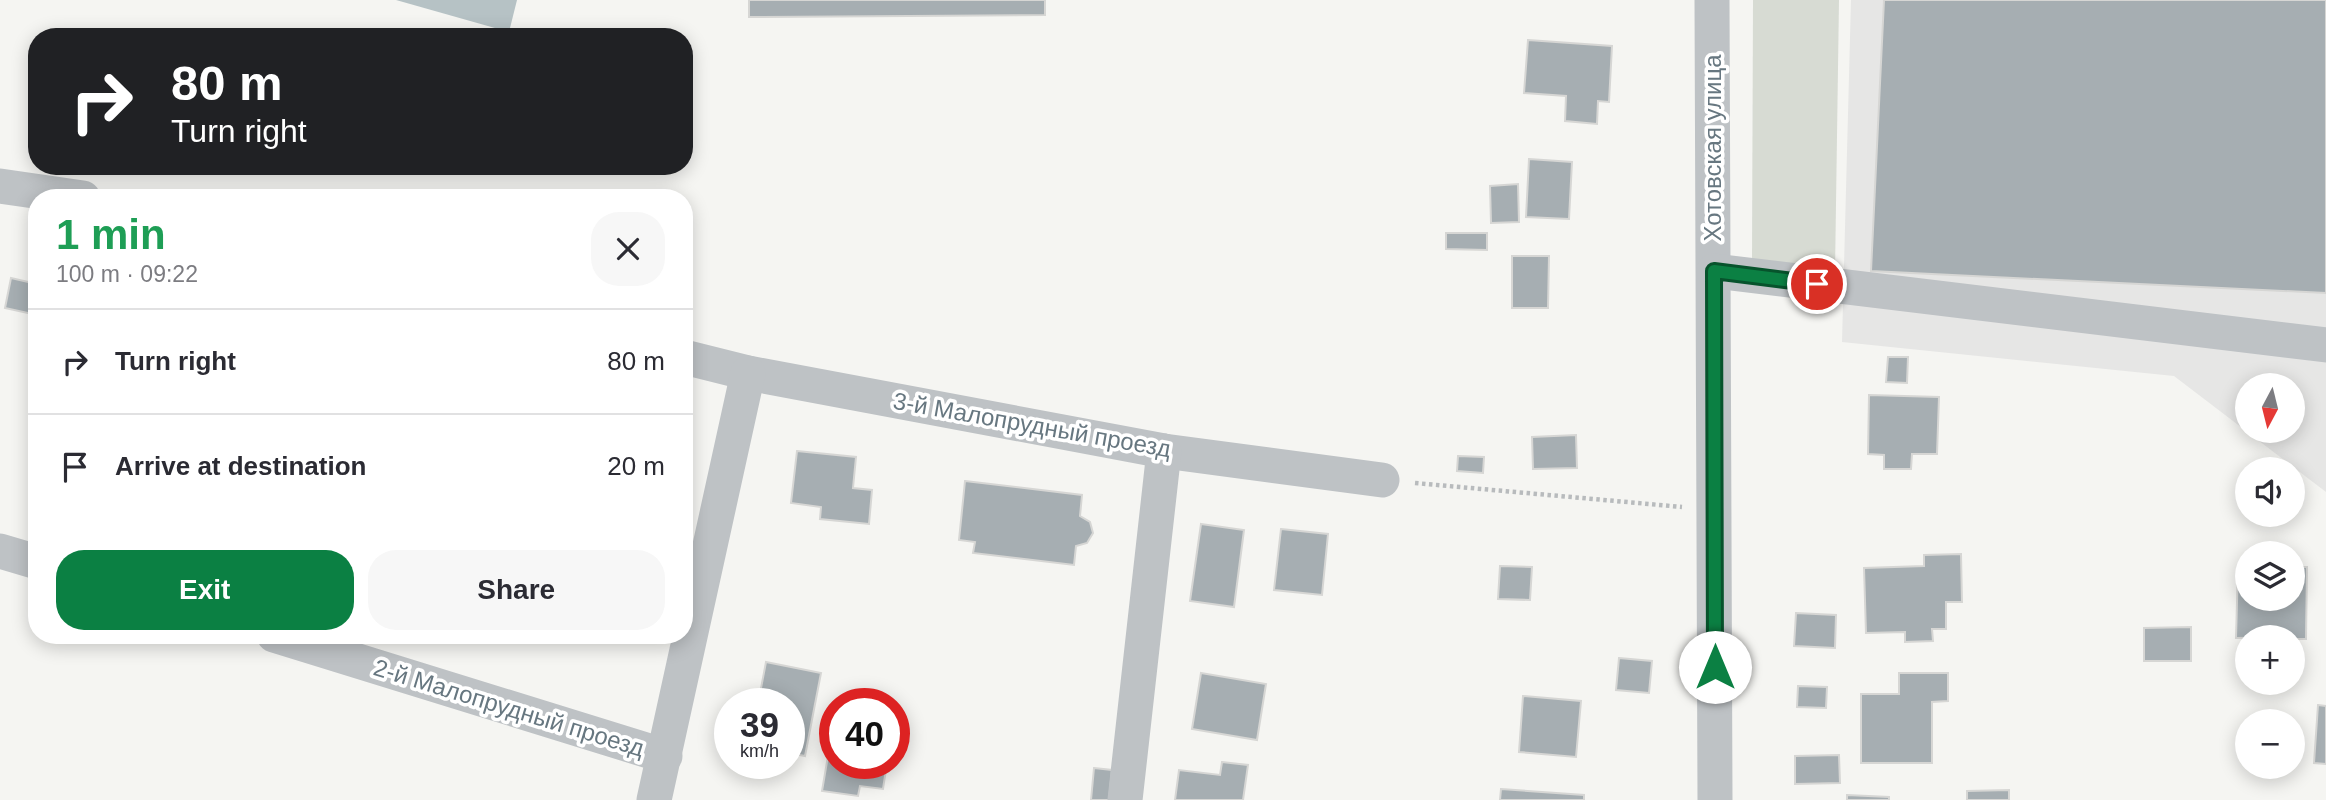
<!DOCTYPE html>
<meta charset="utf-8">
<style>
body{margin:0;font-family:Helvetica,sans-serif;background:#f7f7f7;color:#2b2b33;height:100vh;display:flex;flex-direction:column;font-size:26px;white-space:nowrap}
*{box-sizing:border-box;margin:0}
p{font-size:23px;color:#7c7c81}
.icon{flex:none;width:38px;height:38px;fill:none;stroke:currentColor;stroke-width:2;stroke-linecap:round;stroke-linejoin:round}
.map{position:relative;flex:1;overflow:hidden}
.details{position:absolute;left:28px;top:189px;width:665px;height:455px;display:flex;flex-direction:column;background:#fff;border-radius:28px;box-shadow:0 4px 18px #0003}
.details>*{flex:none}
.guide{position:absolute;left:28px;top:28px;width:665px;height:147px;border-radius:28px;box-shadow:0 4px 18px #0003;background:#202124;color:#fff;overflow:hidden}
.needle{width:46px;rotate:187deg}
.buttons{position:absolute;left:2235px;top:373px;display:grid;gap:14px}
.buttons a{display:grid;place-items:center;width:70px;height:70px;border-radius:50%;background:#fff;box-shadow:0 4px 18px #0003;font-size:35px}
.speed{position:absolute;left:714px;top:688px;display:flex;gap:14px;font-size:35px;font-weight:700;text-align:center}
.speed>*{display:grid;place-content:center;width:91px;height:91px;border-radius:50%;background:#fff;box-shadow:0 4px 18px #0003;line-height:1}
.speed small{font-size:18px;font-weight:400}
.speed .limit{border:10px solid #d22;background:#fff;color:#111}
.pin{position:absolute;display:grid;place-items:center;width:60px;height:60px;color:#fff;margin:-30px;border:4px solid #fff;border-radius:50%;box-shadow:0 2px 7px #0007}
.me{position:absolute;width:77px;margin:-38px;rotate:0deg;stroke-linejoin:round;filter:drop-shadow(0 0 5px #0008)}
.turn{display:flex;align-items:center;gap:24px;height:147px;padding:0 28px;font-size:32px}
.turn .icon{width:91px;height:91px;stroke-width:2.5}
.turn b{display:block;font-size:49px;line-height:60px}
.round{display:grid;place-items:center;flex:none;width:74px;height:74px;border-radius:28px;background:#f7f7f7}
.overview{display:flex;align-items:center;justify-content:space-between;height:119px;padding:0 28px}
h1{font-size:42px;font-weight:700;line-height:52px;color:#1e9e55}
.primary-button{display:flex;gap:14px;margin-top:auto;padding:14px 28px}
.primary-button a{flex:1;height:80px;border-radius:28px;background:#0b8043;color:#fff;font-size:28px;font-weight:700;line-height:80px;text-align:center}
.primary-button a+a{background:#f7f7f7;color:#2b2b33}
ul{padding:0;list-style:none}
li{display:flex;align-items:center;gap:21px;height:105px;padding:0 28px;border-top:2px solid #e1e1e2}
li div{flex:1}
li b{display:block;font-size:26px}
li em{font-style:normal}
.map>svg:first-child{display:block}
</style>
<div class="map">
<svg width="2326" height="800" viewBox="0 0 2326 800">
<rect width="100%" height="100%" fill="#f5f5f2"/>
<path fill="#e6e6e5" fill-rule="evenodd" d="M1851,0h475v492l-152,-116 -332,-34zM2247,385h45v45h-45z"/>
<path fill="#d7dbd3" d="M1753,0h86l-4,272 -83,-12z"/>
<path fill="#b6c2c5" d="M396,0h121l-8,32z"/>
<g fill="#a6aeb2" stroke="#d6d6d4" stroke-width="2">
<path d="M749,0h296v15l-296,2z"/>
<path d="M1884,0h442v293l-455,-22z"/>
<path d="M1528,40l84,6 -3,56 -11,-1 -1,23 -32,-3 1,-25 -42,-3z"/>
<path d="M1529,159l43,3 -3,57 -43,-2z"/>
<path d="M1518,184l1,38 -28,1 -1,-37z"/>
<path d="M1446,233h41v17l-41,-1z"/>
<path d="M1512,256h37l-1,52h-36z"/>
<path d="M11,278l26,6v31l-32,-7z"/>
<path d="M1888,357h20l-1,26 -21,-1z"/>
<path d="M1869,395l70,2 -2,57h-25l-1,15h-27v-14l-16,-1z"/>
<path d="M1576,435l1,33 -44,1 -1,-32z"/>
<path d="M797,451l59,6 -3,31 19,2 -3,34 -49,-5 1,-12 -30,-4z"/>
<path d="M1458,456l26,1 -1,16 -26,-2z"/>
<path d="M965,481l117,14 -2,21 10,6 3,11 -6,10 -11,3 -2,19 -101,-12 2,-11 -16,-2z"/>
<path d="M1201,524l43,6 -10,77 -44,-6z"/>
<path d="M1281,529l47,5 -6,61 -48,-5z"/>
<path d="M1961,554l1,48h-16v27h-14l1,12 -28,1v-10l-39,1 -2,-65 60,-2v-11z"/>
<path d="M1500,566l32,1 -2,33 -32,-1z"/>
<path d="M2238,566h9v32h45v-31h15l-1,72h-14v-2l-56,1z"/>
<path d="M1796,613l40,2 -1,33 -41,-2z"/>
<path d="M2191,627v34h-47v-33z"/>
<path d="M1619,658l33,3 -3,32 -33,-3z"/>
<path d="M766,662l55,11 -16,83 -16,-3v-49h-31z"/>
<path d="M1201,673l65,11 -9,56 -65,-11z"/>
<path d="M1899,673h49v28l-16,1v61h-71v-69h38z"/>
<path d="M1798,686l29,1 -1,21 -29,-1z"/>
<path d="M1523,696l58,5 -5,56 -57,-5z"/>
<path d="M2318,705l8,1v58l-12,-1z"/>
<path d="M829,750l6,1v12h52l-4,26 -23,-3 -2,10 -36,-5z"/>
<path d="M1839,755l1,28 -45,1v-28z"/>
<path d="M1222,762l26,3 -5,35h-68l4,-30 41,5z"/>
<path d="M1094,768l18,2 -3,30h-18z"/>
<path d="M1501,789l83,6v5h-84z"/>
<path d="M2009,790v10h-42v-9z"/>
<path d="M1847,795l42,2v3h-42z"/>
</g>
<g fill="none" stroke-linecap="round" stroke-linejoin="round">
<path stroke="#b8bbbd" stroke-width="4.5" stroke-dasharray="3.5 3.5" stroke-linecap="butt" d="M1415,483l267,24"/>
<g stroke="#bec2c5" stroke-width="35">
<path d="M1712,0l3,800"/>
<path d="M0,186l83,12"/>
<path d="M1714,271l612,74"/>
<path d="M684,357l64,16 416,78 218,29"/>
<path d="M0,551l37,11"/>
<path d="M274,635l391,121"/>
<path d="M654,800l94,-427"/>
<path d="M1125,800l39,-349"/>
</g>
</g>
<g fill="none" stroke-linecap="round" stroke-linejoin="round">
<g stroke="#07532c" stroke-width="18">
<path id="route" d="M1715,667l-1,-396 103,13"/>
</g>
<use href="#route" stroke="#0b8043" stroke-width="12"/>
</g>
<g text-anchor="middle" stroke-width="7" stroke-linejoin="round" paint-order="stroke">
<g font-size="24" fill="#677780" stroke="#fff">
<text transform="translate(1713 148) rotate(-90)" y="8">Хотовская улица</text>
<text transform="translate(1032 425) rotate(10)" y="8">3-й Малопрудный проезд</text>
<text transform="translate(509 708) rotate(17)" y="8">2-й Малопрудный проезд</text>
</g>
</g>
</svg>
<div class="buttons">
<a><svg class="needle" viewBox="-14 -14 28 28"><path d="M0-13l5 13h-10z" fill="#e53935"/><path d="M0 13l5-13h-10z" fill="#7c7c81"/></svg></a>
<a><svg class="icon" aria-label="sound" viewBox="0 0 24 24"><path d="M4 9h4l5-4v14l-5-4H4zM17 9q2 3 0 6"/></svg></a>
<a><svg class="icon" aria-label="layers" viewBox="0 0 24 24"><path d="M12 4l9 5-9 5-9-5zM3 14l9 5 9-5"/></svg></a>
<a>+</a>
<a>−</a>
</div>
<div class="speed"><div>39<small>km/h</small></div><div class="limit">40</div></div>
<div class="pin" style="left:1817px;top:284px;background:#d93025"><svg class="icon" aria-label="arrive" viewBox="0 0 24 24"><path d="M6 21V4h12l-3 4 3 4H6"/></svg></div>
<svg class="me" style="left:1715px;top:667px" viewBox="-20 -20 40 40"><circle r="19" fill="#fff"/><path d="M0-13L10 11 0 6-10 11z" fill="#0b8043"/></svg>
<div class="guide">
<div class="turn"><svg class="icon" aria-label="right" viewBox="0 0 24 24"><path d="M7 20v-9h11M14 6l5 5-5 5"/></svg><div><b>80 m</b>Turn right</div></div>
</div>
<section class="details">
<div class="overview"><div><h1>1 min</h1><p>100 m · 09:22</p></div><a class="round"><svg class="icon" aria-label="close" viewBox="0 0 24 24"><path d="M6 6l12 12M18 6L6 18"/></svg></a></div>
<ul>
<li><svg class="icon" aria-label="right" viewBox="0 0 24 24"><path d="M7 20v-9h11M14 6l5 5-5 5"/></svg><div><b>Turn right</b></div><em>80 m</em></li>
<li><svg class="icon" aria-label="arrive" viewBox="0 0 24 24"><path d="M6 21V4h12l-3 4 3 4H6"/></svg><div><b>Arrive at destination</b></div><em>20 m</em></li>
</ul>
<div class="primary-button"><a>Exit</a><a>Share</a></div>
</section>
</div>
